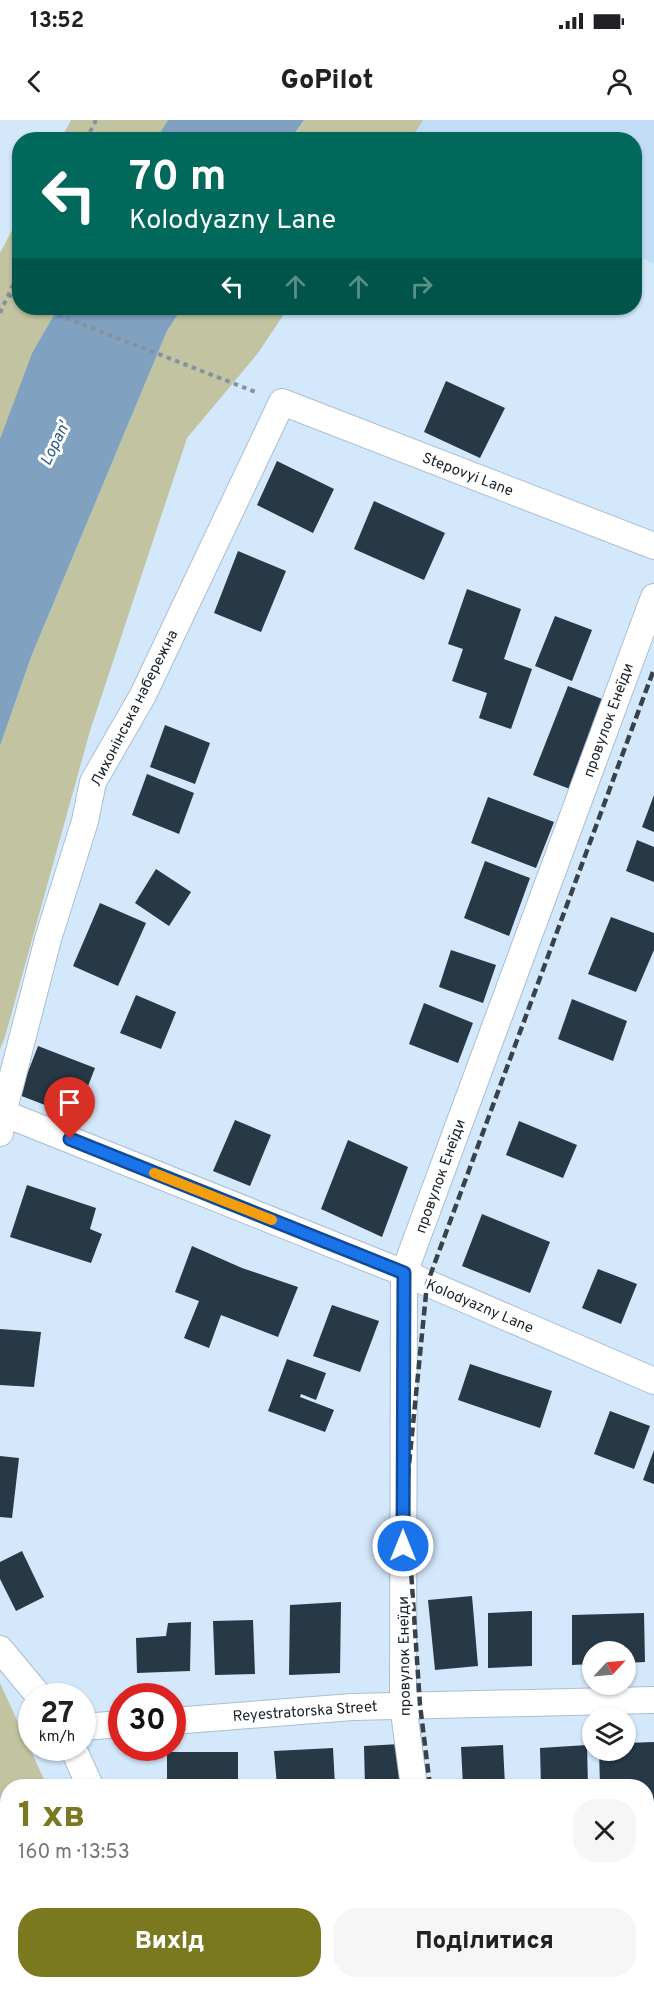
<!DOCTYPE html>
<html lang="uk">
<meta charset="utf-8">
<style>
body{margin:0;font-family:Overpass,sans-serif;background:#f6f6f6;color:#202124;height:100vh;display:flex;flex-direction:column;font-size:22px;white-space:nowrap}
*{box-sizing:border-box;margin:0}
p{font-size:20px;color:#757577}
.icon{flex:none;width:33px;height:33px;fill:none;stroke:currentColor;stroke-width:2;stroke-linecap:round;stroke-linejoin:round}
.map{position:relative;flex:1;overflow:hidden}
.panel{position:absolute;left:0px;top:1659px;width:654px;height:210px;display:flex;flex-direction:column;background:#fff;border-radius:24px 24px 0 0;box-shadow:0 2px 4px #0004}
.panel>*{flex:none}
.banner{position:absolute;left:12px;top:12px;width:630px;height:183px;border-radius:24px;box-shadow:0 2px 4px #0004;background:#00695c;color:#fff;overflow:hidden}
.needle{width:39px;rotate:64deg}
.tools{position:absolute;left:582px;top:1521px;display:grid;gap:12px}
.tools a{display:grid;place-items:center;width:54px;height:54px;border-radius:50%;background:#fff;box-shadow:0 2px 4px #0004;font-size:30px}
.speed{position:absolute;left:18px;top:1563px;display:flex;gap:12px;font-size:30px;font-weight:700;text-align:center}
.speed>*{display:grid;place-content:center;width:78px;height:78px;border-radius:50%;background:#fff;box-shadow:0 2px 4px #0004;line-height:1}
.speed small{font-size:15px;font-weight:400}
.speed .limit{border:9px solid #d22;background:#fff;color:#111}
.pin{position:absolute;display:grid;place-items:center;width:51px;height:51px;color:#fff;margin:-62px -26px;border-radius:50% 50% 50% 0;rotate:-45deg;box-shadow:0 0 6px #0007}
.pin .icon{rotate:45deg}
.me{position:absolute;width:66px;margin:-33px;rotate:0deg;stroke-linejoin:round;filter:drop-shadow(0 0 4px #0008)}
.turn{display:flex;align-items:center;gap:21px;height:126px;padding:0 18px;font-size:27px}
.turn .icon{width:78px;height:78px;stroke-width:2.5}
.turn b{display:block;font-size:42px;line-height:51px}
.lanes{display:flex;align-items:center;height:57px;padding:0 18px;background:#0003;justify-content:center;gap:30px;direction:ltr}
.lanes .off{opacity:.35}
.round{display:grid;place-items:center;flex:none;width:63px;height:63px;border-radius:24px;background:#f6f6f6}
.summary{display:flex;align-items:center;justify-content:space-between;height:102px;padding:0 18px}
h1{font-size:36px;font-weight:800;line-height:45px;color:#7b791f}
.cta{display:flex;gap:12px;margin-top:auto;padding:12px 18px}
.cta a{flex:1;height:69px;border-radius:24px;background:#7b791f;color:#fff;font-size:24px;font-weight:800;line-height:69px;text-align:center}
.cta a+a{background:#f6f6f6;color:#202124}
.status{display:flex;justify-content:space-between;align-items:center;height:42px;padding:0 30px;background:#fff;direction:ltr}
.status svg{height:16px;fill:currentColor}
header{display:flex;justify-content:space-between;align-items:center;height:78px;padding:0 18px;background:#fff;font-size:27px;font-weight:800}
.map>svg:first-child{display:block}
</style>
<div class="status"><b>13:52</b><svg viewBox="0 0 49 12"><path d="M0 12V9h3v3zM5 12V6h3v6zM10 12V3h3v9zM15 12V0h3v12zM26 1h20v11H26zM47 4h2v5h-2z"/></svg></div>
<header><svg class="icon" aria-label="back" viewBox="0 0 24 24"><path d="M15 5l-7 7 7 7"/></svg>GoPilot<svg class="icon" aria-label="person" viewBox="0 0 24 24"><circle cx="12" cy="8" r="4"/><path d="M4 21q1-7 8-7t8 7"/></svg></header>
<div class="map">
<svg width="654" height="1869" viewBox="0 0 654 1869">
<rect width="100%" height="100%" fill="#d4e8fc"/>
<path fill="#c3dcf6" d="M418,0h236v144l-19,-10 -1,-114h-228z"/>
<g fill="#c2c3a1">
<path d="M71,0h97l-12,19h-95z"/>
<path d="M304,0h119l-12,19 -120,1z"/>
<path d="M19,97l1,91h38l-26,45 -32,87v-187z"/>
<path d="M182,188h106l-30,45 -71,85 -97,293 -85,306 -5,12v-303l31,-89 136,-326z"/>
<path d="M0,1563l47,103h-39v196h162l6,7h-176z"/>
</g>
<g fill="#81a1c0">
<path d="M168,0h136l-13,19h-135z"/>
<path d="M58,188h124l-15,23 -136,326 -31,89v-307l32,-86z"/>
</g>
<g fill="#273847">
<path d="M446,261l59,27 -25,50 -56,-26z"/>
<path d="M277,341l57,28 -21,44 -56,-28z"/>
<path d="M374,381l71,32 -21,47 -70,-31z"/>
<path d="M238,431l48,20 -25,61 -47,-19z"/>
<path d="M467,469l54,20 -17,50 28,10 -21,60 -32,-11 8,-25 -35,-12 11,-32 -15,-5z"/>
<path d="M555,496l37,14 -20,51 -37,-15z"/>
<path d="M568,566l37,14 -35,89 -37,-14z"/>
<path d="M165,605l45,18 -15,41 -45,-17z"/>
<path d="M147,654l47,19 -15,41 -47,-19z"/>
<path d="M654,675v37l-12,-5z"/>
<path d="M488,677l66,25 -18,46 -65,-25z"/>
<path d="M637,720l17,7v35l-28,-11z"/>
<path d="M485,741l45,17 -21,58 -45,-18z"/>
<path d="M156,749l35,23 -22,34 -34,-23z"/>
<path d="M100,783l46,20 -28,63 -45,-20z"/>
<path d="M611,797l43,16v17l-18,42 -48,-18z"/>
<path d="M451,830l45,15 -13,38 -44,-16z"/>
<path d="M136,875l40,17 -15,37 -41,-16z"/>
<path d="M572,879l55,22 -14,40 -55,-22z"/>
<path d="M424,883l49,20 -15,40 -49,-19z"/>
<path d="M38,926l57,22 -19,49 -57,-22z"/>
<path d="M235,1000l36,15 -21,51 -37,-15z"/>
<path d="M519,1001l58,24 -14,33 -57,-23z"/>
<path d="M348,1020l60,27 -26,70 -61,-28z"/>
<path d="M27,1065l69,23 -6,21 12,5 -11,29 -81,-26z"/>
<path d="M482,1094l68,28 -20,51 -68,-27z"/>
<path d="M192,1126l50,22 56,19 -20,50 -57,-22 -12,33 -25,-10 15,-37 -24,-9z"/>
<path d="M598,1149l39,15 -16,40 -39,-16z"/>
<path d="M332,1185l47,16 -19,51 -47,-16z"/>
<path d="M0,1209l41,3 -7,55 -34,-2z"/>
<path d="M287,1239l39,14 -10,27 -15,-6 -1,3 34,13 -9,22 -57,-21z"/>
<path d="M470,1244l82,27 -12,37 -82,-28z"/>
<path d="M610,1291l40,15 -16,43 -40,-15z"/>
<path d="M654,1330v34l-11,-4z"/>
<path d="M0,1336l19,2 -7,60 -12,-1z"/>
<path d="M22,1431l22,46 -28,14 -16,-32v-17z"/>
<path d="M472,1476l6,70 -43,4 -7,-70z"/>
<path d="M341,1482l-1,71 -51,2 1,-70z"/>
<path d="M532,1491v55l-44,2v-55z"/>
<path d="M644,1493l1,49 -19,1v-11h-34v12l-20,1v-50z"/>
<path d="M253,1500l2,54 -40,1 -2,-54z"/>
<path d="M191,1502l-1,49 -53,2 -1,-35 30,-2 2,-13z"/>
<path d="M654,1622v65h-8v-21h-46l-1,-36h27v-7z"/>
<path d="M400,1624l2,42h-37l-1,-40z"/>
<path d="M503,1625l2,41h-42l-2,-39z"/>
<path d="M587,1625l1,41h-47l-1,-38z"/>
<path d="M333,1628l2,38h-58l-3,-35z"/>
<rect x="167" y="1632" width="71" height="34"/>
<path d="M654,1779v75l-8,1v-75z"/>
<path d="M521,1862h70v1l-42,6h-27z"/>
</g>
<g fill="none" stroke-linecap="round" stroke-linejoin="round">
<g stroke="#aabed1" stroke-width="28">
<g id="street">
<path d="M3,993l401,160 250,108"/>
<path d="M0,1013l3,-20 45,-174 37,-118 8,-39 50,-87 139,-293 372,144"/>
<path d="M0,1529l39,47"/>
<path d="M172,1601l180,-14 302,-7"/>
<path d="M82,1607l40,-3"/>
<path d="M73,1628l17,38"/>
<path d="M414,1666l-11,-81 1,-432 250,-676"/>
<path d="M280,1862l11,7"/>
<path d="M440,1862l1,7"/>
</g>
</g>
<g stroke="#8392a1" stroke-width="4" stroke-dasharray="4.5 4.5" stroke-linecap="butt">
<path d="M86,20l10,-20"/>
<path d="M8,175l12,4"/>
<path d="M41,188l217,85"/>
<path d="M0,193l20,-43"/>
</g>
<use href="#street" stroke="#fff" stroke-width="26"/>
<g stroke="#38424b" stroke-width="4.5" stroke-dasharray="9 4.5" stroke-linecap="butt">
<path d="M430,1666l-10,-81 -14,-210 21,-211 227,-615"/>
<path d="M453,1862l1,7"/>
</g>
</g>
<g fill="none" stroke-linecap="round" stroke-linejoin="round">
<g stroke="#114b97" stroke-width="15">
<path id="route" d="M70,1019l334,134 -1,273"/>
</g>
<use href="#route" stroke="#1a73e8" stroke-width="10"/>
<path stroke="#f59e0b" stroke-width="10" d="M154,1053l118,47"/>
</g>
<g text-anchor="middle" stroke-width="6" stroke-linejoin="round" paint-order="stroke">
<g font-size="15" fill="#1a2229" stroke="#fff">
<text transform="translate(468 354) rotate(21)" y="5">Stepovyi Lane</text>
<text transform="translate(134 588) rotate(-63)" y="5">Лихонінська набережна</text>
<text transform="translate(608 600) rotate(-70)" y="5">провулок Енеїди</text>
<text transform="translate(440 1056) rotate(-70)" y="5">провулок Енеїди</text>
<text transform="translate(480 1186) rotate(23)" y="5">Kolodyazny Lane</text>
<text transform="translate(404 1536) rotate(-91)" y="5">провулок Енеїди</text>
<text transform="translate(305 1591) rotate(-4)" y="5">Reyestratorska Street</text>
</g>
<g font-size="16" font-style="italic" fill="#295985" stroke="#fff">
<text transform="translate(54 323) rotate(-64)" y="6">Lopan'</text>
</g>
</g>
</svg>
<div class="tools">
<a><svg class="needle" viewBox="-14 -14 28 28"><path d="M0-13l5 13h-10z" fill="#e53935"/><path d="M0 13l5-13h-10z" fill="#757577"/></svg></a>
<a><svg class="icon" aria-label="layers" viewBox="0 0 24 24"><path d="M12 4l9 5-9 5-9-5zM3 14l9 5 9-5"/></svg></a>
</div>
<div class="speed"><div>27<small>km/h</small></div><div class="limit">30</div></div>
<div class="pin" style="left:70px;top:1019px;background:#d93025"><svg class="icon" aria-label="arrive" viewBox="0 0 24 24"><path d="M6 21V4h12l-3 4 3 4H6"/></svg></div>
<svg class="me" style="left:403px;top:1426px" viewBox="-20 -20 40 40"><circle r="17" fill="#1a73e8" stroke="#fff" stroke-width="3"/><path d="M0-11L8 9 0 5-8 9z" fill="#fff"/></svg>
<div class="banner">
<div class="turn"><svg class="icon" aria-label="left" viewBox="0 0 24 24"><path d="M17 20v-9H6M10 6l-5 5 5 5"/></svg><div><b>70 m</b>Kolodyazny Lane</div></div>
<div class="lanes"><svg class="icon" aria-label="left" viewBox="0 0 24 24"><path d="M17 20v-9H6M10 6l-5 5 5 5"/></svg><svg class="icon off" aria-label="ahead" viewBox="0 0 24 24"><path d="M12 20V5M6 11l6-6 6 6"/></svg><svg class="icon off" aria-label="ahead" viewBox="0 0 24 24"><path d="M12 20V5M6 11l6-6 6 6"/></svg><svg class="icon off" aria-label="right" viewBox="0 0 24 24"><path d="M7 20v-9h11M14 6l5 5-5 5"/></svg></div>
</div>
<section class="panel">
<div class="summary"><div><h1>1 хв</h1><p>160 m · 13:53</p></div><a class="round"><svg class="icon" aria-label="close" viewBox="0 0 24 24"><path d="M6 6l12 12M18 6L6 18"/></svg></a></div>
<div class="cta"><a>Вихід</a><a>Поділитися</a></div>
</section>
</div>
